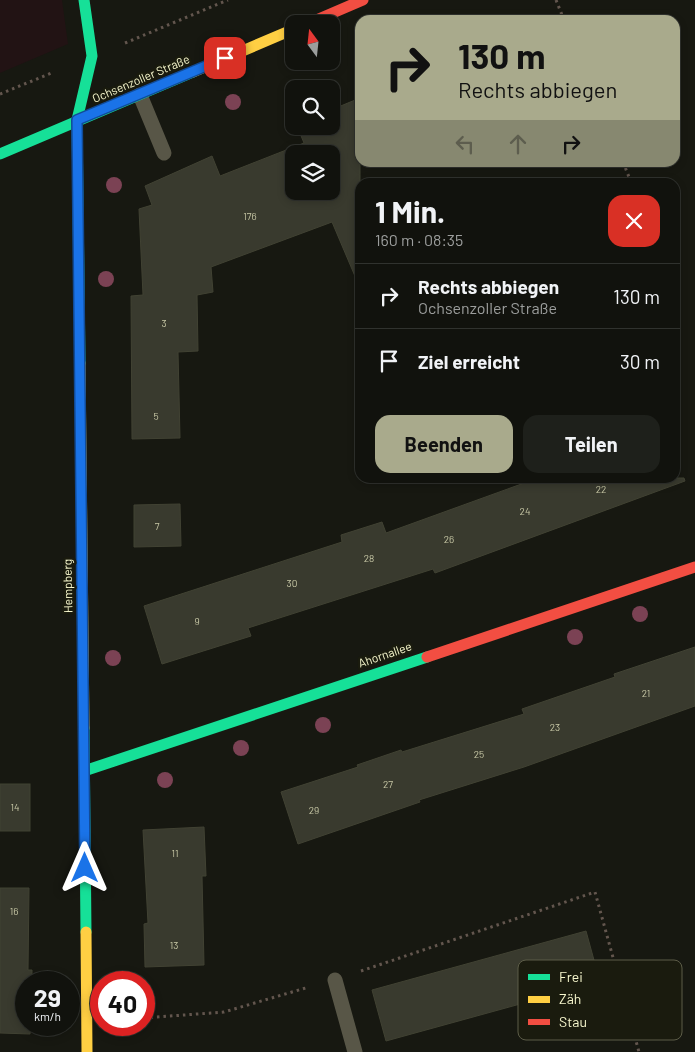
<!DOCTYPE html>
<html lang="de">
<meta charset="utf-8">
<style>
body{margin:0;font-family:Barlow,sans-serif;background:#1e201b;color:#f1f3f6;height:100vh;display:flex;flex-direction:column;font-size:19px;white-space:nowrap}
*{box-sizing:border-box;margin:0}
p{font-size:16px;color:#9c9e9d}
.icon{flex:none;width:28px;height:28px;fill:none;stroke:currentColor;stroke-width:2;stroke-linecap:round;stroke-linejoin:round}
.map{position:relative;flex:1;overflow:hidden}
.sheet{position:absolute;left:355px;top:178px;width:325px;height:305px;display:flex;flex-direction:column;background:#11120d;border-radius:15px;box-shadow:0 2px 8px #0003,0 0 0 1px #30322e}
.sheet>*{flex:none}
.banner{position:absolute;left:355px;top:15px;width:325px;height:152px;border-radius:15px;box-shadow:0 2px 8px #0003,0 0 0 1px #30322e;background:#a9aa8c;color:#111;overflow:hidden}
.needle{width:32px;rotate:345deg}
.tools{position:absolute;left:285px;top:15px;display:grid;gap:10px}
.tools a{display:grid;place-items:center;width:55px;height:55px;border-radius:10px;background:#11120d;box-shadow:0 2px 8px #0003,0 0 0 1px #30322e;font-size:25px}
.speed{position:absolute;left:15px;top:971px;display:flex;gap:10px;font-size:25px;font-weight:700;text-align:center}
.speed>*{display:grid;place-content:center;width:65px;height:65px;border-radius:50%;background:#11120d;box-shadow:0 2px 8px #0003,0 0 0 1px #30322e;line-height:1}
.speed small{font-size:12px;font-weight:400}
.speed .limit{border:8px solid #d22;background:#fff;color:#111}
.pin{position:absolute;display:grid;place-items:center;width:42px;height:42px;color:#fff;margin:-21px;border-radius:10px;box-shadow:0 2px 8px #0006}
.me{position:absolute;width:55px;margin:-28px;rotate:0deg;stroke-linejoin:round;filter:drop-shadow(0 0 4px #0008)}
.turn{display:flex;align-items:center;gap:18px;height:105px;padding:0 20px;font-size:22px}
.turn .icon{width:65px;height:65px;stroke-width:2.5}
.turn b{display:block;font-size:35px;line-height:42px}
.lanes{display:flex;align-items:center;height:48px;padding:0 20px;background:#0003;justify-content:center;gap:25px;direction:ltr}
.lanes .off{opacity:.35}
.round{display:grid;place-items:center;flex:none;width:52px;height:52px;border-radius:15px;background:#1e201b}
.overview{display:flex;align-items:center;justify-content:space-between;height:85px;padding:0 20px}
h1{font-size:30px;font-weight:700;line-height:38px}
.action{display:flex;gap:10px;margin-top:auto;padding:10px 20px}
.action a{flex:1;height:58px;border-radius:15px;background:#a9aa8c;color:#111;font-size:20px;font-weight:700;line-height:58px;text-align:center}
.action a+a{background:#1e201b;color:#f1f3f6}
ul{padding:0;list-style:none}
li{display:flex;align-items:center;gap:15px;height:65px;padding:0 20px;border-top:1px solid #30322e}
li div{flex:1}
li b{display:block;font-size:19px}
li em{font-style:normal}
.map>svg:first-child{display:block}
</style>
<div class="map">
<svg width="695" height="1052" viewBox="0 0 695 1052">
<rect width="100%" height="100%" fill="#171811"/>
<path fill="#221314" d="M0,0h62l6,44 -68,29z"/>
<g fill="#393a2e" stroke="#414233" fill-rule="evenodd">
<path d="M360,98v190l-28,-66 -121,45 2,25 -16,3 1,56 -20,1 2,86 -48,1 -1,-143 12,-1 -4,-86 13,-4 -7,-19 67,-30 8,20 84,-33 -7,-17h34v-16zM294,154h37v37h-37z"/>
<path d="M538,478h146l1,3 -250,92 -2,-4 -185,59 3,8 -89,28 -18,-58 198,-64 -1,-7 41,-13 4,11z"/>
<path d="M180,504l1,42 -47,1v-42z"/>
<path d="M695,647v59l-171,61 -105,33 1,2 -122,42 -17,-52 77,-25 -1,-2 44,-15 1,2 122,-38 -2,-5 93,-32 -1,-3z"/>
<rect x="0" y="784" width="30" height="47"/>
<path d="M204,827l2,49h-4l2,89 -59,2 -1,-43 4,-1 -5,-93z"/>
<path d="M0,888h29l-1,82h4v12h-6v43h5l-1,9 -30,-1z"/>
<path d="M586,931l14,51 -214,59 -14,-51z"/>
</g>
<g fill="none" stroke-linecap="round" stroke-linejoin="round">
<g stroke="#63564e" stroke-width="3" stroke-dasharray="2.5 4" stroke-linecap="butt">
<path d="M556,0l8,20"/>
<path d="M125,43l103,-43"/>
<path d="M0,94l54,-22"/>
<path d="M623,162l8,20"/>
<path d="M361,971l234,-79 44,160"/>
<path d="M144,1018l80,-6 85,-25"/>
</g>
<g stroke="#585647" stroke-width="15">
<path d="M140,95l24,58"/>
<path d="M335,980l20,72"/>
</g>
<g stroke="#16e098" stroke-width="11">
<path d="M0,154l193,-82"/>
<path d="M80,363l-3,-243 15,-64 -8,-56"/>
<path d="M84,728l2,204"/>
<path d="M84,771l343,-114"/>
</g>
<g stroke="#ffcf43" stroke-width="11">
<path d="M193,72l101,-43"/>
<path d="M80,363l4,365"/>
<path d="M86,932l1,120"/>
</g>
<g stroke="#f24e42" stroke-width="11">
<path d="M307,24l56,-24"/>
<path d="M427,657l268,-90"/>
</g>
</g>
<g fill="#7b4254">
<circle cx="233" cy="102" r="8"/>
<circle cx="114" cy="185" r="8"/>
<circle cx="106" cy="279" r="8"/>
<circle cx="640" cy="614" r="8"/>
<circle cx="575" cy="637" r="8"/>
<circle cx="113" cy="658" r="8"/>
<circle cx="323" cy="725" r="8"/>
<circle cx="241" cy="748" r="8"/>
<circle cx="165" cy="780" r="8"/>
</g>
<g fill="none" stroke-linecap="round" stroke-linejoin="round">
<g stroke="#114b97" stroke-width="12">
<path id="route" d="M85,868l-8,-748 148,-62"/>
</g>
<use href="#route" stroke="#1a73e8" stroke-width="9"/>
</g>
<g text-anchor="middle" stroke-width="5" stroke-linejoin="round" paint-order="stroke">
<g font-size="10" fill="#c8c8a6">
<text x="250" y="220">176</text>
<text x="164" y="327">3</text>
<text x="156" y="420">5</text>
<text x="601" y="493">22</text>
<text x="525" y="515">24</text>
<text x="157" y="530">7</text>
<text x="449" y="543">26</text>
<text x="369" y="562">28</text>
<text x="292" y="587">30</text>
<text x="197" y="625">9</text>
<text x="646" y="697">21</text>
<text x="555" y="731">23</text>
<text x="479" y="758">25</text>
<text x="388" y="788">27</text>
<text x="15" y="811">14</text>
<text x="314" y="814">29</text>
<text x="175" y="857">11</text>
<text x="14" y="915">16</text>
<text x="174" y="949">13</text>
</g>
<g font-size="12" fill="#f8f8ce" stroke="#1a1b0e">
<text transform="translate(141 79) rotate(-23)" y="4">Ochsenzoller Straße</text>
<text transform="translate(68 586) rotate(-91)" y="4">Hempberg</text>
<text transform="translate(385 655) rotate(-19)" y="4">Ahornallee</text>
</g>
</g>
<rect x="518" y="960" width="164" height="80" rx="8" fill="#1a1b0e" stroke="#5d5d48" stroke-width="1"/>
<rect x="528" y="974" width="22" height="6" fill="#16e098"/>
<rect x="528" y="996" width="22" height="7" fill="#ffcf43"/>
<rect x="528" y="1019" width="22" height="6" fill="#f24e42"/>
<g font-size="14" fill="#f8f8ce">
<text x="559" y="982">Frei</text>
<text x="559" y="1004">Zäh</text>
<text x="559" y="1027">Stau</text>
</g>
</svg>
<div class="tools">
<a><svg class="needle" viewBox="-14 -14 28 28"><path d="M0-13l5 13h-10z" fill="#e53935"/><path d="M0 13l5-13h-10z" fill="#9c9e9d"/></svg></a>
<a><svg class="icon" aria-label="search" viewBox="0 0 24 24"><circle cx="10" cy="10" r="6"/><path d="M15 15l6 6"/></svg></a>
<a><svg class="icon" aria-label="layers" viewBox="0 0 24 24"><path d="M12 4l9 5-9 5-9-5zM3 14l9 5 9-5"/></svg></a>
</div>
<div class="speed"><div>29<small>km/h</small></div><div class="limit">40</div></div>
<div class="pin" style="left:225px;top:58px;background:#d93025"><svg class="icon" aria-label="arrive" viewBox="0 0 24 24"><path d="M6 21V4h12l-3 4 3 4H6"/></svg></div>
<svg class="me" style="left:85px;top:868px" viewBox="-20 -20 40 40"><path d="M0-17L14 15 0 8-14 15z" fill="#1a73e8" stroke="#fff" stroke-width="4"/></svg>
<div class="banner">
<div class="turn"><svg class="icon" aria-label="right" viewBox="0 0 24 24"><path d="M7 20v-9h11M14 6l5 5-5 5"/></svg><div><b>130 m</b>Rechts abbiegen</div></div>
<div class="lanes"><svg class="icon off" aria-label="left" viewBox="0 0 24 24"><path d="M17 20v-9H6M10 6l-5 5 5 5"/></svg><svg class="icon off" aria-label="ahead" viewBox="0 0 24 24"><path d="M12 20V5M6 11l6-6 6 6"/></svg><svg class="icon" aria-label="right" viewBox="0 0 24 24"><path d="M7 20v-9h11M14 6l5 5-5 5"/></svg></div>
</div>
<section class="sheet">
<div class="overview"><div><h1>1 Min.</h1><p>160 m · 08:35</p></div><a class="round" style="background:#d93025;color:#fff"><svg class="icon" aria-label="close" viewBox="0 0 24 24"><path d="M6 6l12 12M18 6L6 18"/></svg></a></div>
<ul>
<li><svg class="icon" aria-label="right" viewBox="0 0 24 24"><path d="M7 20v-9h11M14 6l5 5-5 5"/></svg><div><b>Rechts abbiegen</b><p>Ochsenzoller Straße</p></div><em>130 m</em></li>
<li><svg class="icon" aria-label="arrive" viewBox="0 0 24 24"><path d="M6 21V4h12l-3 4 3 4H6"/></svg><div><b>Ziel erreicht</b></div><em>30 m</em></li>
</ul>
<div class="action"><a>Beenden</a><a>Teilen</a></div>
</section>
</div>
